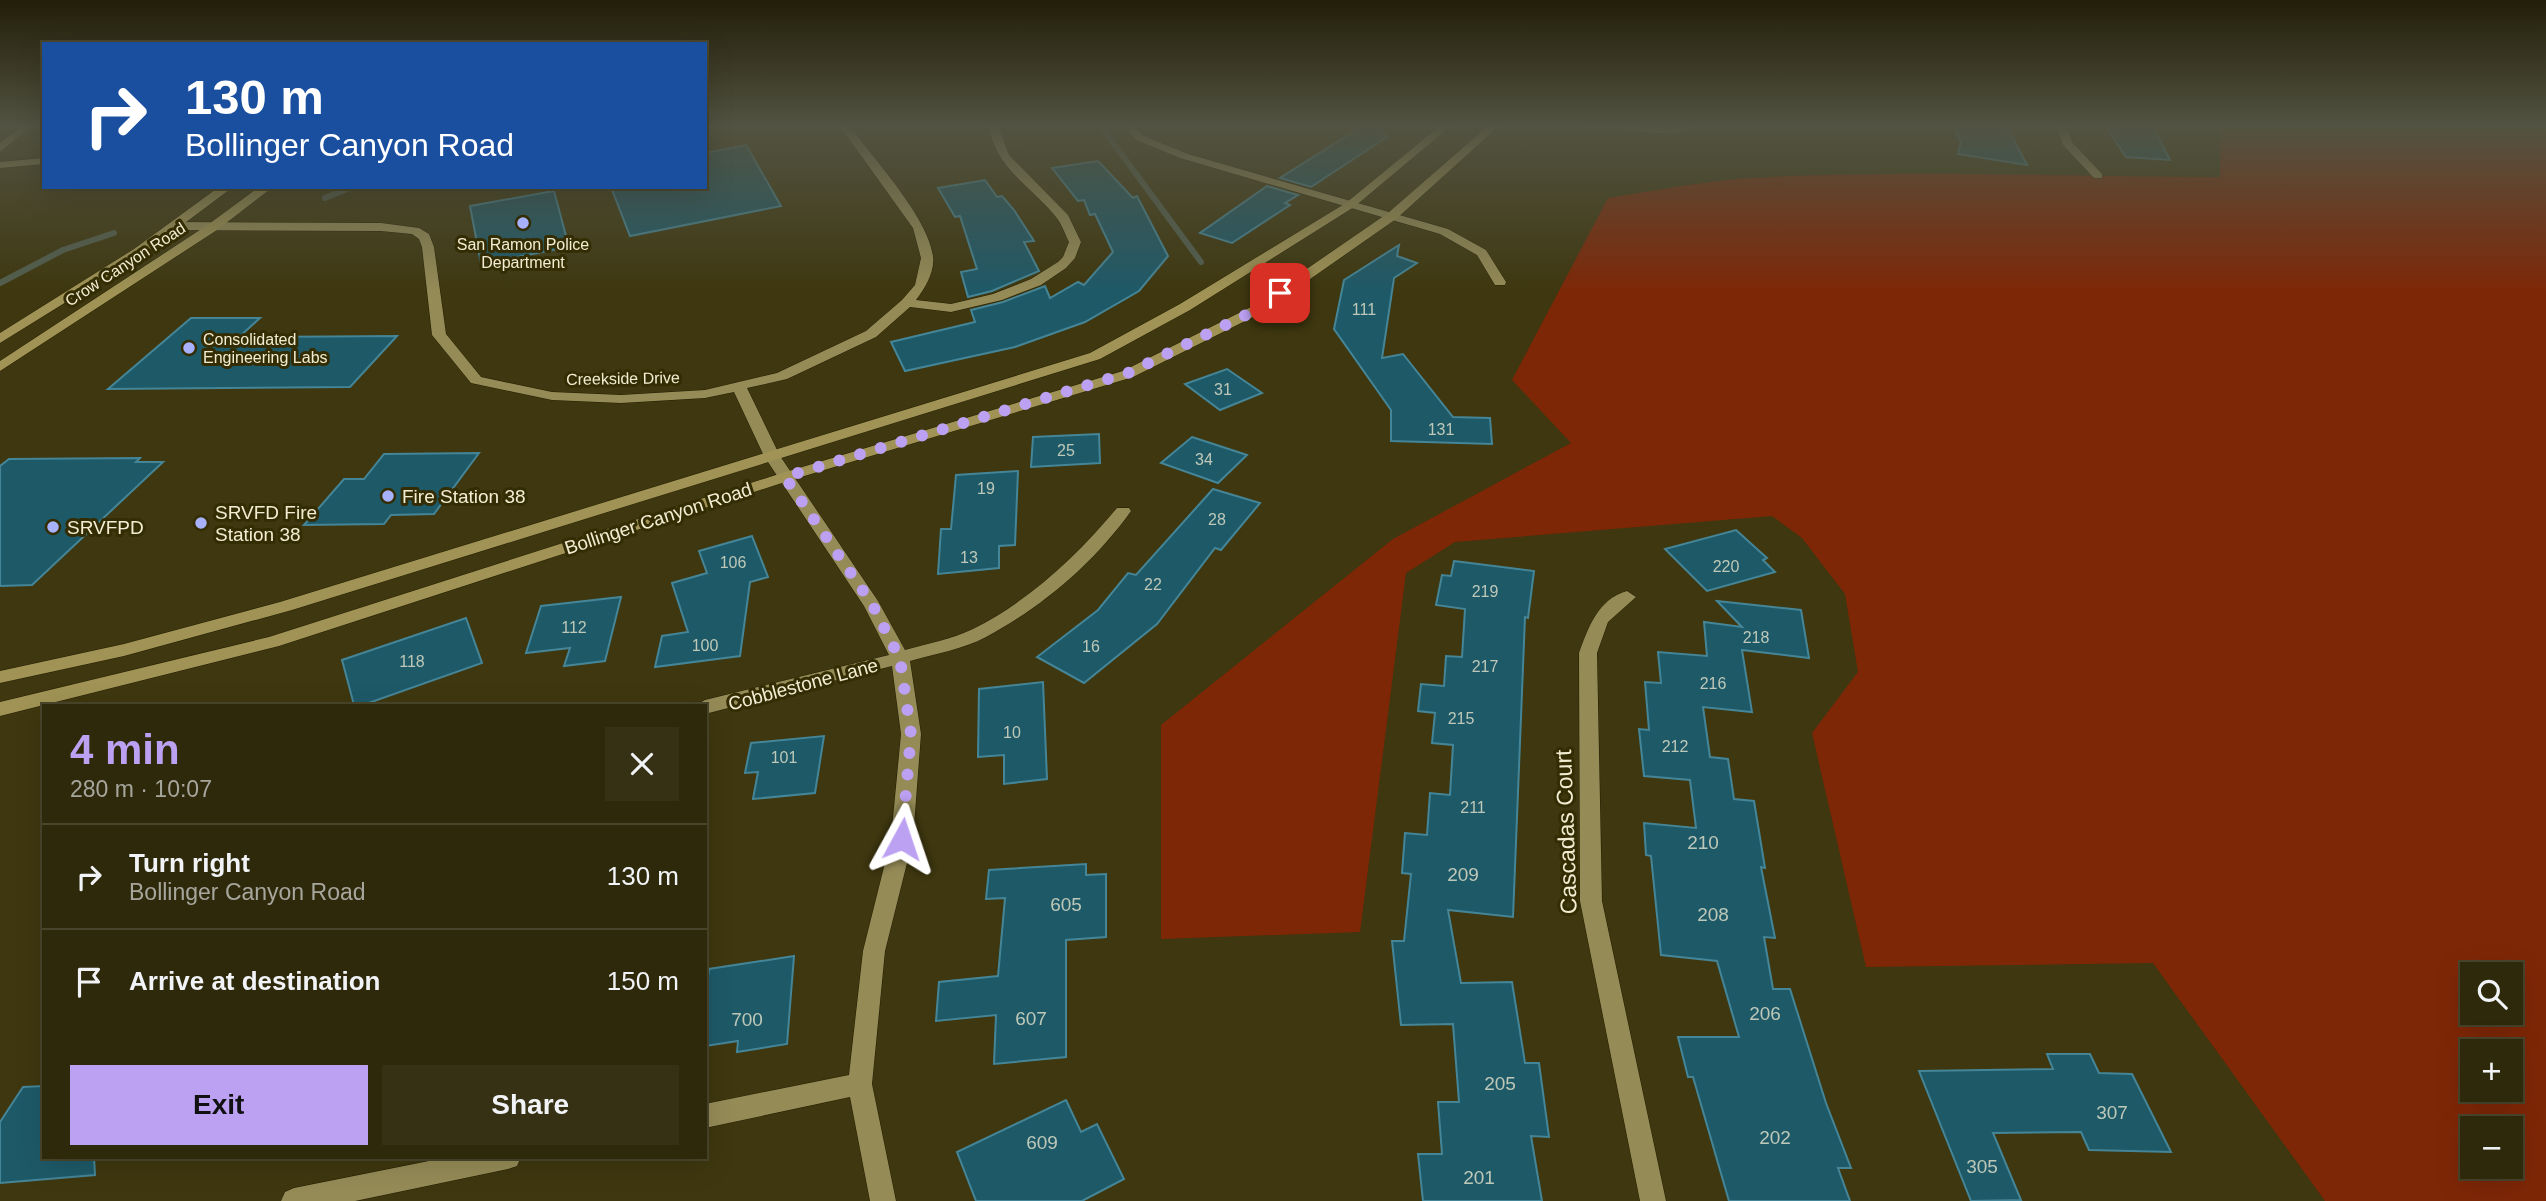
<!DOCTYPE html>
<meta charset="utf-8">
<style>
body{margin:0;font-family:Arial,sans-serif;background:#363114;color:#f1f3f6;height:100vh;display:flex;flex-direction:column;font-size:26px;white-space:nowrap}
*{box-sizing:border-box;margin:0}
p{font-size:23px;color:#a7a69d}
.icon{flex:none;width:38px;height:38px;fill:none;stroke:currentColor;stroke-width:2;stroke-linecap:round;stroke-linejoin:round}
.map{position:relative;flex:1;overflow:hidden}
.drawer{position:absolute;left:42px;top:704px;width:665px;height:455px;display:flex;flex-direction:column;background:#2e290b;border-radius:0px;box-shadow:0 7px 28px #0002,0 0 0 2px #49452c}
.drawer>*{flex:none}
.banner{position:absolute;left:42px;top:42px;width:665px;height:147px;border-radius:0px;box-shadow:0 7px 28px #0002,0 0 0 2px #49452c;background:#1a4fa0;color:#fff;overflow:hidden}
.fabs{position:absolute;left:2460px;top:962px;display:grid;gap:14px}
.fabs a{display:grid;place-items:center;width:63px;height:63px;border-radius:0px;background:#2e290b;box-shadow:0 7px 28px #0002,0 0 0 2px #49452c;font-size:35px}
.pin{position:absolute;display:grid;place-items:center;width:60px;height:60px;color:#fff;margin:-30px;border-radius:14px;box-shadow:0 4px 10px #0006}
.me{position:absolute;width:77px;margin:-38px;rotate:5deg;stroke-linejoin:round;filter:drop-shadow(0 0 5px #0008)}
.turn{display:flex;align-items:center;gap:24px;height:147px;padding:0 28px;font-size:32px}
.turn .icon{width:91px;height:91px;stroke-width:2.5}
.turn b{display:block;font-size:49px;line-height:60px}
.round{display:grid;place-items:center;flex:none;width:74px;height:74px;border-radius:0px;background:#363114}
.overview{display:flex;align-items:center;justify-content:space-between;height:119px;padding:0 28px}
h1{font-size:42px;font-weight:700;line-height:52px;color:#bca0f2}
.cta{display:flex;gap:14px;margin-top:auto;padding:14px 28px}
.cta a{flex:1;height:80px;border-radius:0px;background:#bca0f2;color:#111;font-size:28px;font-weight:700;line-height:80px;text-align:center}
.cta a+a{background:#363114;color:#f1f3f6}
ul{padding:0;list-style:none}
li{display:flex;align-items:center;gap:21px;height:105px;padding:0 28px;border-top:2px solid #49452c}
li div{flex:1}
li b{display:block;font-size:26px}
li em{font-style:normal}
.map>svg:first-child{display:block}
</style>
<div class="map">
<svg width="2546" height="1201" viewBox="0 0 2546 1201">
<rect width="100%" height="100%" fill="#3e370f"/>
<path fill="#7e2707" fill-rule="evenodd" d="M2221,125h325v1076h-221l-172,-238 -287,4 -54,-234 46,-61 -13,-78 -43,-56 -30,-22 -317,26 -49,31 -46,359 -199,7v-214l232,-186 178,-96 -59,-63 96,-182c47,-7 95,-17 143,-20 156,-9 313,-1 469,-1zM2473,975h38v38h-38zM2473,1052h38v38h-38zM2473,1129h38v38h-38z"/>
<g fill="none" stroke-linecap="round" stroke-linejoin="round">
<g stroke="#525e4e" stroke-width="6">
<path d="M1100,125l101,137"/>
<path d="M325,198l27,-11"/>
<path d="M0,283l63,-33 51,-17"/>
</g>
</g>
<g fill="#1e5968" stroke="#448597" stroke-width="2">
<path d="M1364,125h15l8,12 -76,50 -31,-9z"/>
<path d="M1953,125h53l21,40 -69,-11 3,-12z"/>
<path d="M2105,125h47l18,35 -44,-3z"/>
<path d="M746,145l35,61 -151,30 -19,-49h94v-34z"/>
<path d="M1098,161l35,37 4,-2 31,60 -29,35 -54,31 -70,25 -110,24 -14,-29 84,-20 -4,-12 32,-8 42,-16 5,12 28,-16 6,3 29,-33 -18,-38 -5,1 -6,-15 -6,1 -26,-33z"/>
<path d="M985,180l12,17 5,-1 12,14 20,31 -10,1 15,29 -47,20 -24,6 -7,-25 16,-3 -17,-53 -5,1 -17,-29z"/>
<path d="M1267,186l31,9 -13,8 5,2 -58,38 -32,-10z"/>
<path d="M554,191l15,56 -88,17 -11,-58z"/>
<path d="M1399,245l-2,11 20,7 -23,15 -12,80 21,-4 50,63 37,1 2,26 -101,-3v-31l-57,-81 10,-49z"/>
<path d="M191,318h69l-21,19 158,-1 -47,51 -242,2z"/>
<path d="M1227,369l35,24 -42,17 -35,-26z"/>
<path d="M1099,434l1,29 -69,4 2,-30z"/>
<path d="M1192,437l55,18 -29,28 -57,-20z"/>
<path d="M479,453l-45,61 -43,1 -7,9 -80,1 40,-46h20l20,-25z"/>
<path d="M140,458l-4,4h27l-131,123 -32,1v-120l9,-7z"/>
<path d="M1018,471l-3,74 -16,1v22l-61,6 3,-45h10l5,-54z"/>
<path d="M1213,489l47,14 -39,47 -6,-2 -58,76 -73,59 -47,-26 61,-47 30,-37 8,2z"/>
<path d="M1736,530l31,28 -4,2 12,12 -68,19 -42,-42z"/>
<path d="M752,536l16,41 -18,5 -10,74 -85,11 7,-31 26,-4 -16,-49 35,-10 -8,-22z"/>
<path d="M1454,561l80,10 -6,47 -3,-1 -12,300 -65,-7 13,73 51,-1 13,81h14l10,74 -18,-1 11,65h-119l-5,-47h24l-4,-52h21l-6,-78 -52,1 -9,-84h12l7,-67 -9,-1 3,-40 22,2 3,-42 20,2 3,-50 -21,-2 3,-30 -17,-2 3,-27 23,2 2,-30 16,1 3,-48 -29,-4 6,-30 9,1z"/>
<path d="M621,597l-16,64 -41,5 6,-18 -44,5 15,-47z"/>
<path d="M1717,601l84,9 8,48 -67,-8 10,62 -49,-5 7,50 18,2 6,40 20,2 11,67 -4,-1 14,71 -11,-1 9,52h17l36,114 25,65h-13l12,33h-121l-36,-124h-5l-10,-40h61l-22,-76 -56,-6 -10,-99 -5,-1 -2,-32 52,5 -6,-48 -46,-4 -5,-47 10,1 -4,-48 16,1 -3,-31 49,4 -3,-34 38,5z"/>
<path d="M466,618l16,45 -119,42h-9l-12,-45z"/>
<path d="M1043,682l4,97 -43,5v-29l-26,2 1,-68z"/>
<path d="M824,736l-9,57 -62,6 5,-27 -13,1 6,-30z"/>
<path d="M1086,864v11l20,-1v63l-40,3v117l-72,7 2,-49 -60,6 3,-39 59,-6 7,-78 -19,1 3,-29z"/>
<path d="M794,956l-7,88 -50,8 1,-11 -33,5v-49l4,-28z"/>
<path d="M2047,1054h43l9,19 33,1 39,78 -82,-2 -8,-18 -88,1 28,67 -50,1 -52,-130 134,-2z"/>
<path d="M44,1086v71h50l1,18 -95,8v-61l23,-35z"/>
<path d="M1066,1100l15,32 16,-8 27,55 -42,22h-106l-19,-49z"/>
</g>
<g fill="none" stroke-linecap="round" stroke-linejoin="round">
<g stroke="#231e03" stroke-width="1">
<g id="street">
<path d="M22,125h11l-33,27v-9z"/>
<path d="M839,125h10c24,33 79,92 84,131 2,16 -8,32 -17,44l35,4 42,-10 38,-15 27,-17 5,-5 6,-15c-4,-8 -7,-18 -13,-25 -27,-33 -59,-47 -68,-92h10l11,30 59,60 13,27 -6,16 -9,10 -25,17 -39,15 -51,12 -41,-5 -34,30 -89,42 -40,9 33,68 98,145 27,49c22,-6 47,-11 68,-21 56,-28 104,-73 144,-121h12l2,3c-37,52 -89,96 -145,126 -22,12 -52,17 -76,24l11,73 -8,105 -28,112 -13,133 24,117h-26l-20,-104 -145,31v-24l144,-29 14,-124 28,-112 10,-105 -9,-68 -187,48v-9h-9l9,-5 184,-45 -25,-49 -100,-150 -30,-64 -29,6 -84,5 -69,-3 -81,-17 -39,-48 -10,-88 -3,-8 -7,-5 -31,-3 -206,-1 -6,-4 6,-4 206,1 38,5 10,6 5,13 12,87 35,43 71,15 69,3 84,-5 72,-17 89,-42 36,-31 13,-15 6,-27 -8,-30z"/>
<path d="M1122,125h11l11,11 44,18 260,75 38,21 20,32 -1,3h-10l-18,-30 -37,-21 -260,-76 -44,-18z"/>
<path d="M1581,125l92,3 34,-3 -34,9 -87,-6z"/>
<path d="M2056,125h10l6,17 30,32v4h-8l-31,-33z"/>
<path d="M44,158v6l-44,4v-6z"/>
<path d="M1627,591l9,6 -28,25 -11,31 5,248 64,300h-26l-60,-300 -1,-248c9,-25 19,-54 48,-62z"/>
<path d="M449,1157h72l-4,9 -9,3 -153,32h-74l4,-9 9,-4z"/>
</g>
</g>
<g stroke="#231e03" stroke-width="1">
<g id="secondary">
<path d="M1441,125h11l-98,82 -164,103 -90,49 -808,251 -168,46 -124,27v-12l124,-27 156,-42 810,-249 90,-49 166,-101z"/>
<path d="M1489,125h11l-104,94 -133,93 -130,65 -342,103 -512,166 -279,70v-14l269,-65 510,-163 344,-103 130,-65 135,-93z"/>
<path d="M219,187h14l-91,68 -142,88v-10l134,-84z"/>
<path d="M259,187h14l-56,43 -217,141v-10l209,-137z"/>
</g>
</g>
<use href="#street" fill="#958b57" fill-rule="evenodd"/>
<use href="#secondary" fill="#a09355" fill-rule="evenodd"/>
</g>
<linearGradient id="sky" x2="0" y2="1"><stop stop-color="#221e08"/><stop offset="0.43" stop-color="#525342"/><stop offset="1" stop-color="#525342" stop-opacity="0"/></linearGradient>
<rect width="2546" height="293" fill="url(#sky)"/>
<g fill="none" stroke-linecap="round" stroke-linejoin="round">
<path stroke="#bca0f2" stroke-width="12" stroke-dasharray="0 21.6" d="M902,839l9,-105 -11,-75 -28,-55 -87,-127 343,-104 130,-64 22,-16"/>
</g>
<g fill="#a7b1fc" stroke="#342c03" stroke-width="2.5">
<circle cx="523" cy="223" r="7"/>
<circle cx="189" cy="348" r="7"/>
<circle cx="388" cy="496" r="7"/>
<circle cx="201" cy="523" r="7"/>
<circle cx="53" cy="527" r="7"/>
</g>
<g text-anchor="middle" stroke-width="6" stroke-linejoin="round" paint-order="stroke">
<g font-size="16" fill="#f2edd2" stroke="#342c03">
<text x="523" y="250">San Ramon Police<tspan x="523" dy="18">Department</tspan></text>
<text x="203" y="345" text-anchor="start">Consolidated<tspan x="203" dy="18">Engineering Labs</tspan></text>
</g>
<g font-size="16" fill="#f2edd2" stroke="#342c03">
<text transform="translate(125 264) rotate(-33)" y="6">Crow Canyon Road</text>
<text transform="translate(623 378) rotate(-1)" y="6">Creekside Drive</text>
</g>
<g font-size="16" fill="#bdc8b8">
<text x="1364" y="315">111</text>
<text x="1223" y="395">31</text>
<text x="1441" y="435">131</text>
<text x="1066" y="456">25</text>
<text x="1204" y="465">34</text>
<text x="986" y="494">19</text>
<text x="1217" y="525">28</text>
<text x="969" y="563">13</text>
<text x="733" y="568">106</text>
<text x="1726" y="572">220</text>
<text x="1153" y="590">22</text>
<text x="1485" y="597">219</text>
<text x="574" y="633">112</text>
<text x="1756" y="643">218</text>
<text x="705" y="651">100</text>
<text x="1091" y="652">16</text>
<text x="412" y="667">118</text>
<text x="1485" y="672">217</text>
<text x="1713" y="689">216</text>
<text x="1461" y="724">215</text>
<text x="1012" y="738">10</text>
<text x="1675" y="752">212</text>
<text x="784" y="763">101</text>
<text x="1473" y="813">211</text>
</g>
<g font-size="19" fill="#f2edd2" stroke="#342c03" text-anchor="start">
<text x="402" y="503">Fire Station 38</text>
<text x="215" y="519">SRVFD Fire<tspan x="215" dy="22">Station 38</tspan></text>
<text x="67" y="534">SRVFPD</text>
</g>
<g font-size="19" fill="#f2edd2" stroke="#342c03">
<text transform="translate(658 518) rotate(-18)" y="7">Bollinger Canyon Road</text>
<text transform="translate(803 684) rotate(-15)" y="7">Cobblestone Lane</text>
</g>
<g font-size="19" fill="#bdc8b8">
<text x="1703" y="849">210</text>
<text x="1463" y="881">209</text>
<text x="1066" y="911">605</text>
<text x="1713" y="921">208</text>
<text x="1765" y="1020">206</text>
<text x="1031" y="1025">607</text>
<text x="747" y="1026">700</text>
<text x="1500" y="1090">205</text>
<text x="2112" y="1119">307</text>
<text x="1775" y="1144">202</text>
<text x="1042" y="1149">609</text>
<text x="1982" y="1173">305</text>
<text x="1479" y="1184">201</text>
</g>
<g font-size="23" fill="#f2edd2" stroke="#342c03">
<text transform="translate(1566 832) rotate(-92)" y="8">Cascadas Court</text>
</g>
</g>
</svg>
<div class="fabs">
<a><svg class="icon" aria-label="search" viewBox="0 0 24 24"><circle cx="10" cy="10" r="6"/><path d="M15 15l6 6"/></svg></a>
<a>+</a>
<a>−</a>
</div>
<div class="pin" style="left:1280px;top:293px;background:#d93025"><svg class="icon" aria-label="arrive" viewBox="0 0 24 24"><path d="M6 21V4h12l-3 4 3 4H6"/></svg></div>
<svg class="me" style="left:902px;top:839px" viewBox="-20 -20 40 40"><path d="M0-17L14 15 0 8-14 15z" fill="#bca0f2" stroke="#fff" stroke-width="4"/></svg>
<div class="banner">
<div class="turn"><svg class="icon" aria-label="right" viewBox="0 0 24 24"><path d="M7 20v-9h11M14 6l5 5-5 5"/></svg><div><b>130 m</b>Bollinger Canyon Road</div></div>
</div>
<section class="drawer">
<div class="overview"><div><h1>4 min</h1><p>280 m · 10:07</p></div><a class="round"><svg class="icon" aria-label="close" viewBox="0 0 24 24"><path d="M6 6l12 12M18 6L6 18"/></svg></a></div>
<ul>
<li><svg class="icon" aria-label="right" viewBox="0 0 24 24"><path d="M7 20v-9h11M14 6l5 5-5 5"/></svg><div><b>Turn right</b><p>Bollinger Canyon Road</p></div><em>130 m</em></li>
<li><svg class="icon" aria-label="arrive" viewBox="0 0 24 24"><path d="M6 21V4h12l-3 4 3 4H6"/></svg><div><b>Arrive at destination</b></div><em>150 m</em></li>
</ul>
<div class="cta"><a>Exit</a><a>Share</a></div>
</section>
</div>
